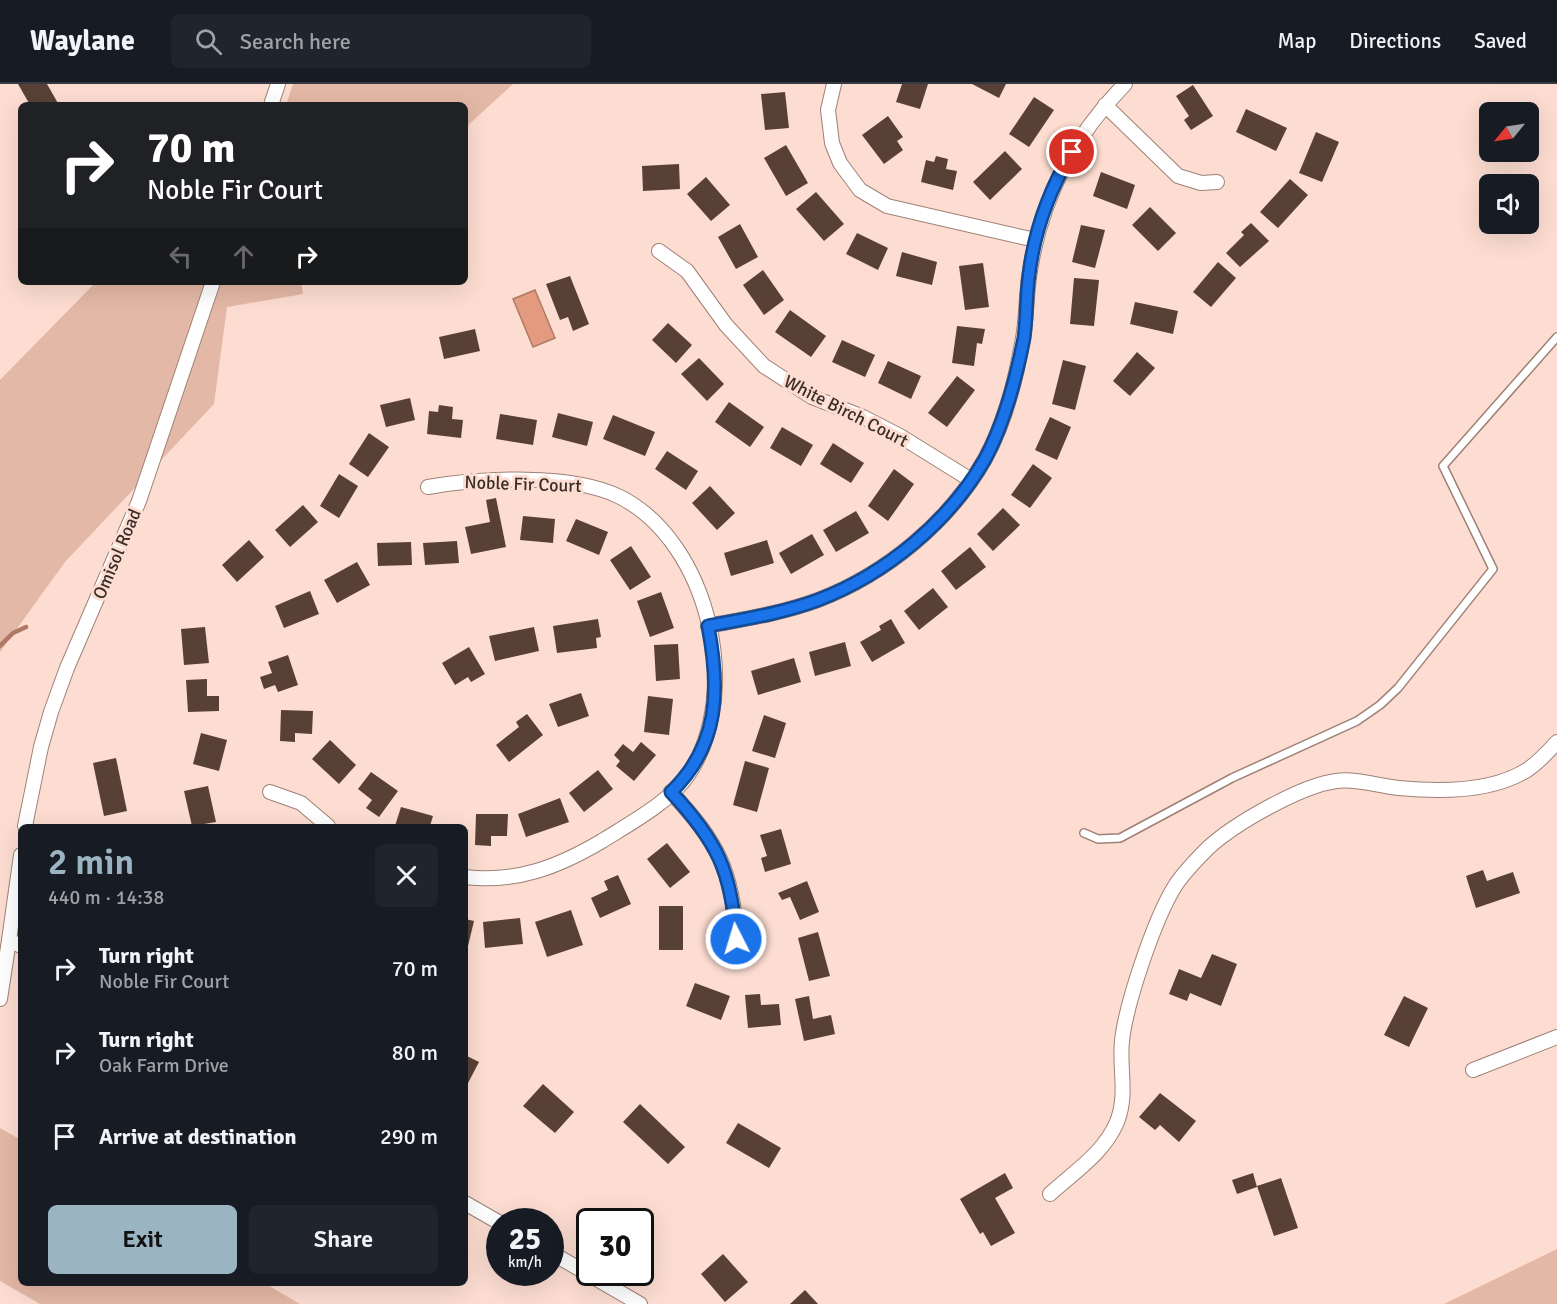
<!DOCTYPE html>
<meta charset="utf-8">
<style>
body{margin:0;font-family:Signika,sans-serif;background:#20242c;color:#f1f3f6;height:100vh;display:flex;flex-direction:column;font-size:22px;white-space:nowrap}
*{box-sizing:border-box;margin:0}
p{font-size:20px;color:#9ea1a6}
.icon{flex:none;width:33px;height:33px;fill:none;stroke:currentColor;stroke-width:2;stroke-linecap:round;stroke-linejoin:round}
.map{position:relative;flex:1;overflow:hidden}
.details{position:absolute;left:18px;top:740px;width:450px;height:462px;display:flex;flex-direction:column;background:#171b24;border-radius:9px;box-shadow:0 6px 24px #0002}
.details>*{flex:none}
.hud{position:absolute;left:18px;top:18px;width:450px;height:183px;border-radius:9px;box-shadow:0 6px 24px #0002;background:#202124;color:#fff;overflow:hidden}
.needle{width:39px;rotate:240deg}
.buttons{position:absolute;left:1479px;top:18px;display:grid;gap:12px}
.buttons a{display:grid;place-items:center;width:60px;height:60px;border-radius:9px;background:#171b24;box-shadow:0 6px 24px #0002;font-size:30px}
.speed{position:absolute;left:486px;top:1124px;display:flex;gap:12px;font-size:30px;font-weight:700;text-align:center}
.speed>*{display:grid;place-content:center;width:78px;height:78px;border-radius:50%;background:#171b24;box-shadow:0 6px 24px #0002;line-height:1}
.speed small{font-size:15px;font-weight:400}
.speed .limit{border:3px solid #111;border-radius:9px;background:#fff;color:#111}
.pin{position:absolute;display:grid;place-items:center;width:51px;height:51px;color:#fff;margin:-26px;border:3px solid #fff;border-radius:50%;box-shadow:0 2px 6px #0007}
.me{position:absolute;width:66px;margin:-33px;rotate:355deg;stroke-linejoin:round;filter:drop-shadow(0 0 4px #0008)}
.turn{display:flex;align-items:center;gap:21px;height:126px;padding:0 30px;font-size:27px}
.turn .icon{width:78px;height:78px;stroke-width:2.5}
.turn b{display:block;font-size:42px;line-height:51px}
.lanes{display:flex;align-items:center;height:57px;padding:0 30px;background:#0003;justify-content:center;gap:30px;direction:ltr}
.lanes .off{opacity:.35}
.round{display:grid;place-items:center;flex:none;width:63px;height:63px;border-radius:9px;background:#20242c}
.overview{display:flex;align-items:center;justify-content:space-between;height:102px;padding:0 30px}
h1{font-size:36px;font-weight:600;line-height:45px;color:#9bb4c2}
.primary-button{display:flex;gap:12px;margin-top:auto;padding:12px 30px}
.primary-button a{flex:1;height:69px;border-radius:9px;background:#9bb4c2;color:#111;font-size:24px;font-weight:600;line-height:69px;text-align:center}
.primary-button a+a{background:#20242c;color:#f1f3f6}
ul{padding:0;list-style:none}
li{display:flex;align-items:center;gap:18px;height:84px;padding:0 30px}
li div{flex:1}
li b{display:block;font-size:22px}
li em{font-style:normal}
header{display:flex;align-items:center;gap:36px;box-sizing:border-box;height:84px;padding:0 30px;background:#171b24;border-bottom:2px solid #363941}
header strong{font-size:28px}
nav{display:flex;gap:33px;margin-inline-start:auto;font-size:21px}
.search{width:420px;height:54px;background:#20242c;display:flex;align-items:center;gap:15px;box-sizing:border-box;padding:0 21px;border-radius:9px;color:#9ea1a6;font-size:22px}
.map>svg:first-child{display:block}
</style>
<header>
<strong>Waylane</strong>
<div class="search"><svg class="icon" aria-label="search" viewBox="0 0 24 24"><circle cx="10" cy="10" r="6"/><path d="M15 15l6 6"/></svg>Search here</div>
<nav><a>Map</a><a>Directions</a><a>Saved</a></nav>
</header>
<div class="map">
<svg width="1557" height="1220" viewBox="0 0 1557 1220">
<rect width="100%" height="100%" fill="#fdddd1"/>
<g fill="#e4b8a6">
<path d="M293,0h220l-48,44v-23h-179z"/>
<path d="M96,198h205l2,12 -76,13 -13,97 -149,158 -65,90v-272z"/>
<path d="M0,1044l21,12v142l243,1 36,21h-260l-40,-23z"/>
<path d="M1557,1165v55h-113z"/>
</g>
<path fill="#e29b7f" stroke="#af7a65" stroke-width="1.5" d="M535,206l20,48 -22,9 -20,-48z"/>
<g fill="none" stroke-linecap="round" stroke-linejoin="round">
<path stroke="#af7a65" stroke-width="4.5" d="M0,562l13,-13 13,-6"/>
</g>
<g fill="#594036">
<path d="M18,0h29l12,21h-29z"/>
<path d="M902,0h26l-8,25 -24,-7z"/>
<path d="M972,0h34l-7,14z"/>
<path d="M1193,1l20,31 -22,14 -7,-10 5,-4 -13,-20z"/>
<path d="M785,8l4,36 -24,2 -4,-36z"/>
<path d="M1034,13l20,13 -25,37 -20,-13z"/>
<path d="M1246,25l41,19 -11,23 -40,-19z"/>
<path d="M888,32l15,21 -6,4 6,9 -19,14 -22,-29z"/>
<path d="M1316,48l23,10 -17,40 -23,-9z"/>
<path d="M786,61l22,38 -22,13 -22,-38z"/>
<path d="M1005,67l17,18 -32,31 -17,-18z"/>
<path d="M936,72l12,3 -2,10 11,2 -4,19 -32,-8 5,-22 8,2z"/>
<path d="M679,80l1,25 -37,2 -1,-25z"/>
<path d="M1101,88l34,13 -8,24 -34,-13z"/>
<path d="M706,93l24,28 -19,16 -24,-27z"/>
<path d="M1290,95l18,16 -30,33 -18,-16z"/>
<path d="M816,108l28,32 -20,17 -28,-32z"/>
<path d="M1150,123l26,26 -18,18 -26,-26z"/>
<path d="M1251,139l18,18 -29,26 -14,-14 18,-18 -3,-3z"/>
<path d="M740,140l18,33 -22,12 -18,-32z"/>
<path d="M1081,141l24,5 -10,38 -23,-6z"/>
<path d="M857,149l31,15 -10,22 -32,-16z"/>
<path d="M902,168l35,10 -5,23 -36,-9z"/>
<path d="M1218,178l18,16 -25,29 -18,-15z"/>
<path d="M983,179l6,44 -24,3 -6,-44z"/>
<path d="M763,186l21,30 -20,15 -21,-30z"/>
<path d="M570,192l19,48 -16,7 -5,-14 -8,3 -14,-36z"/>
<path d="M1074,194l25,2 -5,46 -24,-2z"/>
<path d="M1135,218l43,9 -5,23 -43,-10z"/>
<path d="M790,226l36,26 -15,21 -36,-25z"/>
<path d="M668,239l24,22 -16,18 -24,-23z"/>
<path d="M957,242l28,3 -3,15 -5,-1 -3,23 -22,-3z"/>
<path d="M475,245l5,22 -36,8 -5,-22z"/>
<path d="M842,256l33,15 -10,22 -33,-15z"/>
<path d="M1137,268l18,16 -25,28 -17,-15z"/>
<path d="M699,274l25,26 -17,17 -26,-27z"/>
<path d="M1063,276l23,6 -11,44 -23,-6z"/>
<path d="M888,277l33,15 -10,23 -33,-16z"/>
<path d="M957,292l18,14 -28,37 -19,-14z"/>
<path d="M410,314l5,22 -29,7 -6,-22z"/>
<path d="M729,318l35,25 -14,20 -35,-25z"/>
<path d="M439,321l14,2 -1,12 11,1 -2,18 -34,-4 2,-23 9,1z"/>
<path d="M558,329l35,9 -6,24 -35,-9z"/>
<path d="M500,330l37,6 -4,25 -37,-6z"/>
<path d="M613,331l42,17 -10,24 -42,-17z"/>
<path d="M1050,333l21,10 -14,33 -22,-10z"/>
<path d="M782,343l31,18 -12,21 -31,-18z"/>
<path d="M369,349l20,14 -21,30 -19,-13z"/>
<path d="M833,359l31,20 -13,20 -31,-19z"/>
<path d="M667,367l31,20 -12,19 -31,-21z"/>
<path d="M1033,380l19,14 -22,30 -19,-13z"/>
<path d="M894,385l20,15 -26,37 -20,-15z"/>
<path d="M339,390l19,12 -19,32 -19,-12z"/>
<path d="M710,402l25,27 -18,17 -25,-27z"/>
<path d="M496,414l10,49 -35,7 -6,-27 25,-5 -4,-22z"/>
<path d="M303,421l15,17 -28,25 -15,-17z"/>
<path d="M1003,424l17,17 -27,26 -16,-17z"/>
<path d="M856,427l13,22 -33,19 -13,-22z"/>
<path d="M523,432l32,3 -2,24 -33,-3z"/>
<path d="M576,435l32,13 -9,23 -33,-14z"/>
<path d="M812,450l12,21 -33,19 -12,-21z"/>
<path d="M249,456l15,17 -27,25 -15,-17z"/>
<path d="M767,456l7,23 -43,13 -7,-23z"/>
<path d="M457,457l2,22 -34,2 -2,-22z"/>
<path d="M411,458l1,23 -34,1 -1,-23z"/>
<path d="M631,462l20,31 -21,13 -20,-30z"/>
<path d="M970,463l16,20 -30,23 -15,-19z"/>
<path d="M357,478l13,23 -33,18 -13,-23z"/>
<path d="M933,504l15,19 -29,23 -15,-19z"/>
<path d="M310,507l9,23 -35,14 -9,-22z"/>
<path d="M661,508l13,36 -24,9 -13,-36z"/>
<path d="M598,535l3,18 -5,1 1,10 -40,5 -4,-27z"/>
<path d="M891,535l14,24 -33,19 -12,-20 21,-12 -2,-4z"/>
<path d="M205,543l4,36 -25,2 -3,-36z"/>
<path d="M534,543l5,24 -44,10 -6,-25z"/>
<path d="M845,558l6,24 -36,10 -6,-24z"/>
<path d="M678,560l2,35 -24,2 -2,-36z"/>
<path d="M469,563l16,27 -14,8 -3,-5 -13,8 -13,-22z"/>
<path d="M288,571l10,30 -20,7 -3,-7 -11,4 -4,-12 12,-4 -4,-11z"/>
<path d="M794,574l7,24 -43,13 -7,-24z"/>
<path d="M207,595v17h12v15l-31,1 -2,-32z"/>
<path d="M581,609l8,23 -31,11 -9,-23z"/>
<path d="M648,612l25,3 -4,36 -25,-3z"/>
<path d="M281,626l32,1 -1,23 -17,-1v9l-15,-1z"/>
<path d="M527,630l16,21 -34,27 -13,-17 23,-18 -3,-5z"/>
<path d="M764,631l22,8 -11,35 -23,-7z"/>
<path d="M201,649l26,7 -8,31 -26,-7z"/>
<path d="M330,656l26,25 -17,19 -27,-25z"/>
<path d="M641,658l15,13 -22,26 -18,-15 4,-5 -6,-6 9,-11 10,8z"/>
<path d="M116,674l11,53 -23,5 -11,-53z"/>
<path d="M745,677l24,7 -12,44 -24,-7z"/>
<path d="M598,686l15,19 -29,23 -15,-19z"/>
<path d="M371,688l27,19 -19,26 -13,-9 6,-8 -14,-11z"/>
<path d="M208,702l8,36 -24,4 -8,-35z"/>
<path d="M560,714l9,24 -43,15 -8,-23z"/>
<path d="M401,723l32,9 -3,10h-35z"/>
<path d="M476,730h32l-1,22h-16v10l-16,-1z"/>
<path d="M781,745l10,35 -26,8 -4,-14 6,-2 -7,-21z"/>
<path d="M667,759l23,29 -20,16 -23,-29z"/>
<path d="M1483,786l4,11 26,-9 7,21 -44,15 -10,-32z"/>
<path d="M618,791l13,29 -31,14 -9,-20 17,-8 -4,-9z"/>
<path d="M807,797l12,31 -19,8 -10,-23 -8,3 -4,-7z"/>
<rect x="659" y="822" width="24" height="44"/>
<path d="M571,826l12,35 -36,12 -12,-35z"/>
<path d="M520,834l3,26 -38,4 -2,-26z"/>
<path d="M465,835l9,2 -6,25 -3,-1z"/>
<path d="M818,848l12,44 -21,5 -11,-43z"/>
<path d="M1212,870l25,10 -16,42 -31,-13 -3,8 -18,-7 10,-25 22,9z"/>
<path d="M695,899l35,13 -9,24 -35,-14z"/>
<path d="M760,910l1,11 18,-1 2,21 -33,3 -3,-33z"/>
<path d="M809,912l4,23 18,-4 4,19 -31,7 -9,-42z"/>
<path d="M1404,912l24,12 -19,39 -25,-12z"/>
<path d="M465,971l14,7 -12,23 -2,-1z"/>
<path d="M543,1000l31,28 -19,21 -32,-27z"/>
<path d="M1160,1009l36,28 -17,21 -19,-17 -5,5 -16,-13z"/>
<path d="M640,1020l45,43 -17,17 -45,-42z"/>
<path d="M738,1039l43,25 -12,20 -43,-25z"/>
<path d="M1005,1089l8,15 -18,10 20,35 -24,13 -8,-14 -3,2 -20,-35z"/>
<path d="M1253,1089l4,14 -20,7 -5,-14z"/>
<path d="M1281,1094l17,50 -24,8 -17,-50z"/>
<path d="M723,1170l25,28 -23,20 -24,-28z"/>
<path d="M805,1206l13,14h-28z"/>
</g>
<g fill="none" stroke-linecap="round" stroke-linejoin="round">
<g stroke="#9e8176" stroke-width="10">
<path id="service" d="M1084,749l14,6 22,-1 112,-60 125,-57 23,-16 18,-17 95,-119 -50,-103 114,-129"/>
</g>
<g stroke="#9e8176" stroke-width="16">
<g id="minor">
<path d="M834,0l-6,26 4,33 8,20 20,27 27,16 148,34"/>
<path d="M271,21l7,-21"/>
<path d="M1105,21l73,71 23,7 16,-1"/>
<path d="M659,167l28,20 39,54 38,41 48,31 51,20 37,19 71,44"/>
<path d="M428,403c52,-9 145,-14 192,10 89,45 124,196 68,278 -18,27 -59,49 -86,66 -44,26 -85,42 -137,36"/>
<path d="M708,542c37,-7 75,-13 110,-26 68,-26 131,-78 167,-141 20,-37 31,-79 38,-121 4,-22 3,-45 7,-67 11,-72 44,-135 95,-187"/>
<path d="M270,708l31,11 27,23"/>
<path d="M671,708c47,51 61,77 66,147"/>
<path d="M25,742l16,-79 10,-35 16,-44 72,-167 74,-219"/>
<path d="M21,771l-12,85 12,6"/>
<path d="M0,915l9,-59"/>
<path d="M1473,986l84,-33"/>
<path d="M1050,1110c24,-22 54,-41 67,-72 11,-28 2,-54 5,-81 4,-38 33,-123 53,-155 9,-14 21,-26 33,-38 26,-24 92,-62 128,-67 20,-3 42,5 63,7 40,4 93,4 128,-18 12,-8 21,-18 30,-28"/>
<path d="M465,1119l35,20"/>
<path d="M550,1168l90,52"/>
</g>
</g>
<use href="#service" stroke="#fff" stroke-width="7"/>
<use href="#minor" stroke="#fff" stroke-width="14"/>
</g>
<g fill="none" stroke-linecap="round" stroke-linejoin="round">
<g stroke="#114b97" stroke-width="15">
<path id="route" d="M736,855c-4,-67 -19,-98 -65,-147 49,-47 49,-104 37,-166 37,-7 75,-13 110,-26 68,-26 131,-78 167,-141 20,-37 31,-80 39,-121 3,-21 2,-42 5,-63 5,-43 21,-86 43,-123"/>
</g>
<use href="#route" stroke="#1a73e8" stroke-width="10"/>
</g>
<g text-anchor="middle" stroke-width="6" stroke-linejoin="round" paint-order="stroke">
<g font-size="18" fill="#392d28" stroke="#fdddd1">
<text transform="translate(846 327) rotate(27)" y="6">White Birch Court</text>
<text transform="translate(523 400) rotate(2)" y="6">Noble Fir Court</text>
<text transform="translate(117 470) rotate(-67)" y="6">Omisol Road</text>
</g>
</g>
</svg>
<div class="buttons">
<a><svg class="needle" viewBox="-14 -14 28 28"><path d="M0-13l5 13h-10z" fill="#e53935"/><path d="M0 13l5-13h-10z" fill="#9ea1a6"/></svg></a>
<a><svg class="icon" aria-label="sound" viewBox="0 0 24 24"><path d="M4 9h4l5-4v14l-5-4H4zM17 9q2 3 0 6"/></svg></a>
</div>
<div class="speed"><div>25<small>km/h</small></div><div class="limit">30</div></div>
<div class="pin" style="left:1072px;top:68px;background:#d93025"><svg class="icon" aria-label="arrive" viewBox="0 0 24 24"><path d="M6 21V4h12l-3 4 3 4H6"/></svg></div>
<svg class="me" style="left:736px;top:855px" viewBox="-20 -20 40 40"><circle r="17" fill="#1a73e8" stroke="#fff" stroke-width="3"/><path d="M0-11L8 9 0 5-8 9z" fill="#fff"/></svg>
<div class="hud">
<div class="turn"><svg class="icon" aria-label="right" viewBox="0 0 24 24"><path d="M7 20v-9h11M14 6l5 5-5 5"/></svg><div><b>70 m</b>Noble Fir Court</div></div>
<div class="lanes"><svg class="icon off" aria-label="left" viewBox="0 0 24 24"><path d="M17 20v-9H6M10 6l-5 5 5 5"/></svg><svg class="icon off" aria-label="ahead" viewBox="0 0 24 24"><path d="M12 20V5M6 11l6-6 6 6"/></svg><svg class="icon" aria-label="right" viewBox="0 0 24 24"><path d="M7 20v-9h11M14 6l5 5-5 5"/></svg></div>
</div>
<section class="details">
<div class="overview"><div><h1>2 min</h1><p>440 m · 14:38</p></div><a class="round"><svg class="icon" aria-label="close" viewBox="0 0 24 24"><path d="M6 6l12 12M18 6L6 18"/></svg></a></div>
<ul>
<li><svg class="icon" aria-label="right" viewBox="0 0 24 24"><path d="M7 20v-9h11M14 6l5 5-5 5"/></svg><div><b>Turn right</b><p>Noble Fir Court</p></div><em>70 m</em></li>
<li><svg class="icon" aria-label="right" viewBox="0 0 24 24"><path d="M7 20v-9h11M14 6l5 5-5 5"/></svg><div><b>Turn right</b><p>Oak Farm Drive</p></div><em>80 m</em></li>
<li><svg class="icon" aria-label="arrive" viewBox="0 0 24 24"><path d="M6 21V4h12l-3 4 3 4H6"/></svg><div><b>Arrive at destination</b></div><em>290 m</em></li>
</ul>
<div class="primary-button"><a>Exit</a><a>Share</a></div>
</section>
</div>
